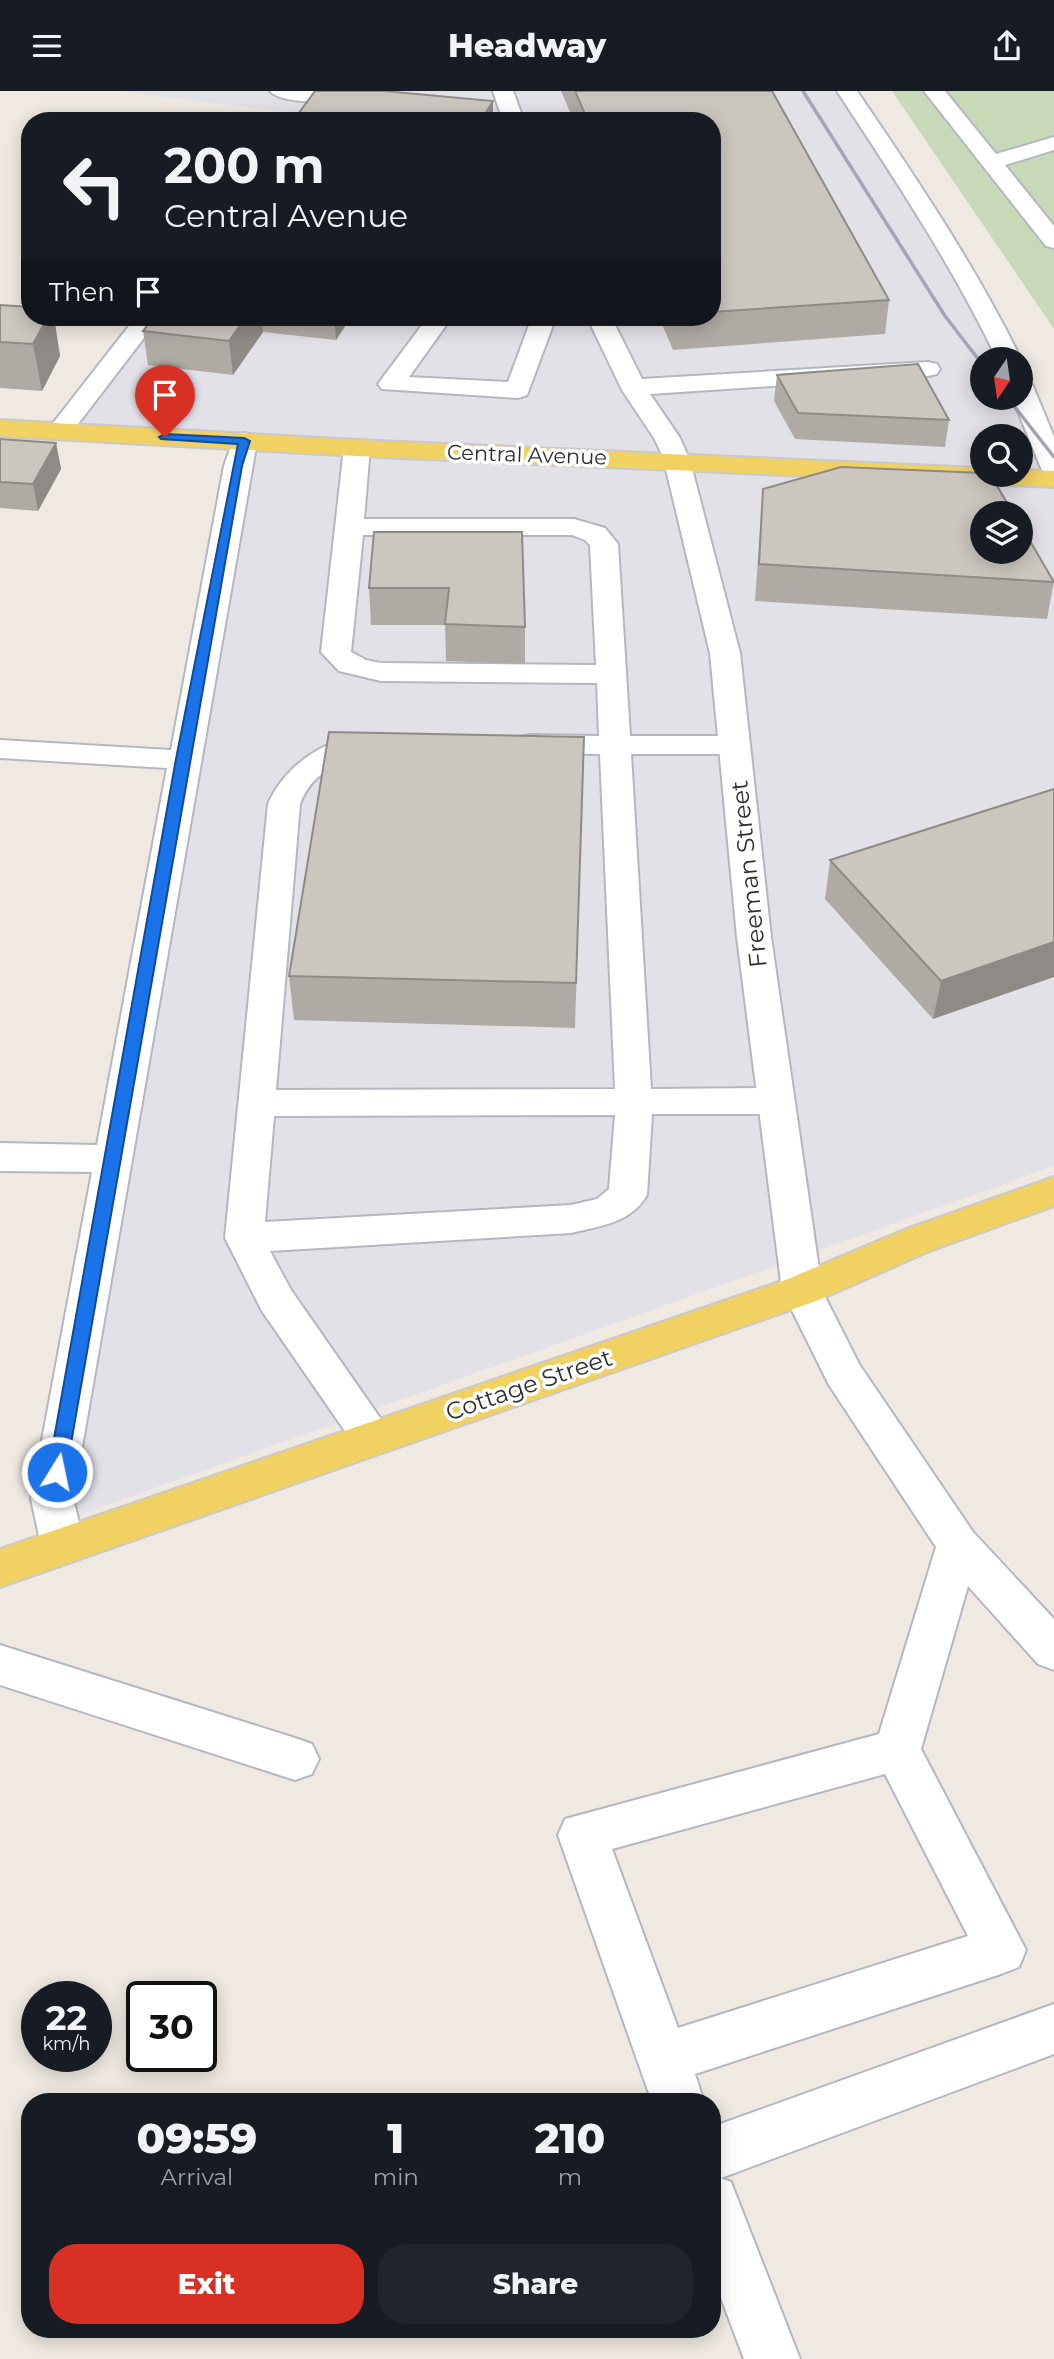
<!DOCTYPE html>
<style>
body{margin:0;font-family:Montserrat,sans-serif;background:#20242c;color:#f1f3f6;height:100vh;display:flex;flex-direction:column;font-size:26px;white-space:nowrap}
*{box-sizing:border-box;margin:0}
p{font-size:23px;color:#9ea1a6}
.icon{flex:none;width:38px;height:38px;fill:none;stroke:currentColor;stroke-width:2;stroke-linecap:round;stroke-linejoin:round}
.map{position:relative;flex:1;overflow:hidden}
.sheet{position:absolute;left:21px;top:2002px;width:700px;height:245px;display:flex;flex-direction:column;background:#171b24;border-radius:28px;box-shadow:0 4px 18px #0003}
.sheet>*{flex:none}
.top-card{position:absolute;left:21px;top:21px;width:700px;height:214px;border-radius:28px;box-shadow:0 4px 18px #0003;background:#171b24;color:#f1f3f6;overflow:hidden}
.needle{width:46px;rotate:193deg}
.fabs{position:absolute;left:970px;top:256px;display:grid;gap:14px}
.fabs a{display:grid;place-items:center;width:63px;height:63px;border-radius:50%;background:#171b24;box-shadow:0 4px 18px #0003;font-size:35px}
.speed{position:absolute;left:21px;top:1890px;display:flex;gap:14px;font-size:35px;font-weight:700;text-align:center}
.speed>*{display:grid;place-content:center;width:91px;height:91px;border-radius:50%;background:#171b24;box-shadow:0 4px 18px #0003;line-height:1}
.speed small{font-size:18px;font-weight:400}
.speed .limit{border:4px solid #111;border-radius:10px;background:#fff;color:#111}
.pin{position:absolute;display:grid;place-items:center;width:60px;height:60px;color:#fff;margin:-72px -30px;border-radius:50% 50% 50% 0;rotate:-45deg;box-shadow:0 0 7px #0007}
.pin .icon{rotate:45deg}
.me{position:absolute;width:77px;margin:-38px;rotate:10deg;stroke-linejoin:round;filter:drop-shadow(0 0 5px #0008)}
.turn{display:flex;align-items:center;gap:24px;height:147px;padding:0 28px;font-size:32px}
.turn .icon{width:91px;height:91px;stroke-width:2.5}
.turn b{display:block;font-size:49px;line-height:60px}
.then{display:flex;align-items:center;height:66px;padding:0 28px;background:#0003;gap:14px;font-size:26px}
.eta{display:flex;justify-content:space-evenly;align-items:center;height:119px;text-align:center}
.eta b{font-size:42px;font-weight:800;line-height:49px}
.primary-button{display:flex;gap:14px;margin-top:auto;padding:14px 28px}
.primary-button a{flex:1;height:80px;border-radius:28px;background:#d93025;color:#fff;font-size:28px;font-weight:800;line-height:80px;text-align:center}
.primary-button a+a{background:#20242c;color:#f1f3f6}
header{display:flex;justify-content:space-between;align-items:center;height:91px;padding:0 28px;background:#171b24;font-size:32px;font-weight:800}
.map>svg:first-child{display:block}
</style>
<header><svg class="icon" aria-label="menu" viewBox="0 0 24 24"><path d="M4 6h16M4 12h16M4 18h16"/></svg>Headway<svg class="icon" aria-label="share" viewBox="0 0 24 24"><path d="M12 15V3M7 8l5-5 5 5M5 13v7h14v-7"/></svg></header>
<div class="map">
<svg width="1054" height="2268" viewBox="0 0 1054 2268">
<rect width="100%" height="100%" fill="#efe9e1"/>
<path fill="#e3e1e8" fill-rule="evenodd" d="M118,0h728l161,268h-25v38h38l34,60v709l-1000,358 179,-1087 -19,-6 -155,-10 82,-104h571v-196h-414l5,-7zM982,345h38v38h-38zM982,422h38v38h-38z"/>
<path fill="#c8d9b8" d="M892,0h162v238z"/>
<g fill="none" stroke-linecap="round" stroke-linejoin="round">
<g stroke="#b4b7c1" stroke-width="4">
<g id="lane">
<path d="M270,0h55l3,4c-8,11 -50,6 -58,-4z"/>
<path d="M493,0h20l11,30h-21z"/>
<path d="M924,0h21l51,63 58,-17v13l-49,15 49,61v22l-8,-2z"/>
<path d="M428,226h24l-43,60 99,5 24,-65h24l-29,78 -9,3 -136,-9 -4,-5z"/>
<path d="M587,226h24l31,62 286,-17 9,2 3,5 -3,5 -9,2 -278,18 30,44 10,23 -4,6h-18l-14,-29 -32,-48z"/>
<path d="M357,349l9,2 4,6 -6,71h210l31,9 13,16 12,192h105l11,2 4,7 -4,7 -11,2h-104l20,335 126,-1 13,4 5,9 -5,9 -13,4h-125l-5,81c-16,28 -47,31 -76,38l-301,18 21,39 103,148 -6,12 -15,5 -15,-5 -96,-139 -37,-73 43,-434c18,-43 72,-77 119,-66l4,7 -4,7c-37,9 -72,12 -87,52l-24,286 339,-1 -15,-335 -70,-1 -11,-2 -4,-7 4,-7 11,-2 69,1 -2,-53 -216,-2 -42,-10 -18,-19 23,-204 4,-6zM363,444h209l13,5 5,5 6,120 -215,-2 -15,-3 -15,-8zM615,1024l-6,74 -12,10 -26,6 -306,17 9,-106z"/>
<path d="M802,1184l14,4 43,85 114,168 81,87v51l-16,-6 -70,-78 -47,163 105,201 -7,17 -18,7 -306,100 9,28h-52l-94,-267 7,-16 314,-85 57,-187 -107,-162 -47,-95 6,-11zM885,1683l83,162 -290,92 -66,-179z"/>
<path d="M1054,1913v50l-333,124 10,4 69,177h-56l-32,-85v-147z"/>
</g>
</g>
<g stroke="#b4b7c1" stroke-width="4">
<g id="street">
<path d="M136,226h24l-92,120h-18l-4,-5 4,-5z"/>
<path d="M244,342l9,2 4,6 -184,1058 12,46 -7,13 -15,5 -15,-5 -7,-13 -10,-46 61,-327 -92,-1v-28l97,2 70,-377 -167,-10v-18l171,10 53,-284 11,-31z"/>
<path d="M677,362l9,2 4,6 50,192 31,284 51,353 -6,11 -14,4 -14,-4 -6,-11 -45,-353 -27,-284 -46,-192 4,-6z"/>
<path d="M0,1554l295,93 17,6 7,15 -7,15 -17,6 -295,-95z"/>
</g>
</g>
<g stroke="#b4b7c1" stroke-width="4">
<g id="secondary">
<path d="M837,0h20c59,87 118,174 164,268l-1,2 -23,-2c-45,-94 -103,-181 -160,-268z"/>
<path d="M1020,288l9,2 4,5 21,51v39l-9,-2 -4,-6 -29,-71h8z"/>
</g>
</g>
<g stroke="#c9c9c9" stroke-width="4">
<g id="primary">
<path d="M0,329l357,20 625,28v6h38v-4l34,1v16l-697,-31 -357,-20z"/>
<path d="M1054,1086v29l-122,44 -116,51 -816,286v-38l788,-270 116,-49z"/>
</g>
</g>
<use href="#lane" fill="#fff" fill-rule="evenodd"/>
<use href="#street" fill="#fff" fill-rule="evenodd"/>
<use href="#secondary" fill="#fff" fill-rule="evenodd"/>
<use href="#primary" fill="#f2d163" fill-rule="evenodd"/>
<g stroke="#a3a6b8" stroke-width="3.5">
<path d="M803,0l142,225 37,48"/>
<path d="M1007,306l47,60"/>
</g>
</g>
<g fill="#afaba4">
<path d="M561,0h211l117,209 -4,34 -212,16 -14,-33h53v-196h-138z"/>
<path d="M0,214l30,12h24l6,39 -18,35 -42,-3z"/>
<path d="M154,226h197l-15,23 -73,-8 -30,43 -85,-10 -5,-34z"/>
<path d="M777,284l172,45 -4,27 -150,-8 -21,-38z"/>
<path d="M0,348l56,4 5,26 -23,42 -38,-3z"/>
<path d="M763,398l291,92 -7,38 -292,-18z"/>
<path d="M374,441l151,95v37l-79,-3 -1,-36h-74l-2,-37z"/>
<path d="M584,646l-9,291 -281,-8 -5,-44z"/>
<path d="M1054,698l-121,230 -108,-120 5,-39z"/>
</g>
<g fill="#8e8b86">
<path d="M493,10v20h-12z"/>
<path d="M48,226h6l6,39 -18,35 -9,-47z"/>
<path d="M246,226h15l2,15 -30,43 -4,-34z"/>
<path d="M334,226h17l-15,23z"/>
<path d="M56,352l5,26 -23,42 -5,-27z"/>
<path d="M1054,851v35l-121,42 8,-38z"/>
</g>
<g fill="#cbc7bf" stroke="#8e8b86" stroke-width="2">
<path d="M315,0h69l109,10 -12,20h-188z"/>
<path d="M575,0h197l117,209 -177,12v-191h-124z"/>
<path d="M0,214l30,2v10h18l-15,27 -33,-2z"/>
<path d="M154,226h92l-17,24 -86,-10z"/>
<path d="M918,273l31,56 -151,-7 -21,-38z"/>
<path d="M0,348l56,4 -23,41 -33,-2z"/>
<path d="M841,376l141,6v1h8l23,39h-31v38h38v-27l34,58 -295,-18 4,-75z"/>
<path d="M374,441h148l3,95 -80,-3 4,-36h-80z"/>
<path d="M329,641l255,5 -8,246 -287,-7z"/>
<path d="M1054,698v153l-113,39 -111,-121z"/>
</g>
<path fill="#1a73e8" stroke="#114b97" stroke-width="2" d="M165,343l79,4 6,3 -8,25 -176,1006 -9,8 -9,-8 128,-713 62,-315 -77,-5 -2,-2z"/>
<g text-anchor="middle" stroke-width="7" stroke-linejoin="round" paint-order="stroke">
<g font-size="21" fill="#2e2e2e" stroke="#fff">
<text transform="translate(527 364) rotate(2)" y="7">Central Avenue</text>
</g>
<g font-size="24" fill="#2e2e2e" stroke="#fff">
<text transform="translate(749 783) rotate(-96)" y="8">Freeman Street</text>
<text transform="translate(529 1294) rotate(-19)" y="8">Cottage Street</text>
</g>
</g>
</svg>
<div class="fabs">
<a><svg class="needle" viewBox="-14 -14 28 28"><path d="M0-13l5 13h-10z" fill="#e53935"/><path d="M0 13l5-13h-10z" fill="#9ea1a6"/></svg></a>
<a><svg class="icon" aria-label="search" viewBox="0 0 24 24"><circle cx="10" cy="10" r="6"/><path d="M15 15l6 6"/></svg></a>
<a><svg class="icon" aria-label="layers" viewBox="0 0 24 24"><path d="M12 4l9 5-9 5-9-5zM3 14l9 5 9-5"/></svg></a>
</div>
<div class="speed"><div>22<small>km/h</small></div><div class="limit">30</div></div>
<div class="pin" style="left:165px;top:346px;background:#d93025"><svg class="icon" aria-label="arrive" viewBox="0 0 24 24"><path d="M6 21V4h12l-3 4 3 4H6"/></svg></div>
<svg class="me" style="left:57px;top:1381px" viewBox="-20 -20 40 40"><circle r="17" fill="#1a73e8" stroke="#fff" stroke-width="3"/><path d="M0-11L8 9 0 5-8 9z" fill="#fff"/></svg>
<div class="top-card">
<div class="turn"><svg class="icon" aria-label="left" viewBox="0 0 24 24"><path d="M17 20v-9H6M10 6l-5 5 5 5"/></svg><div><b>200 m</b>Central Avenue</div></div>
<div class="then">Then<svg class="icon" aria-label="arrive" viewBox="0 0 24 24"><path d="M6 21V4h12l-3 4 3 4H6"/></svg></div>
</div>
<section class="sheet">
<div class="eta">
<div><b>09:59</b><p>Arrival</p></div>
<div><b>1</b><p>min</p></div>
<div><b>210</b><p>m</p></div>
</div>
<div class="primary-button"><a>Exit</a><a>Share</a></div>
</section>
</div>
